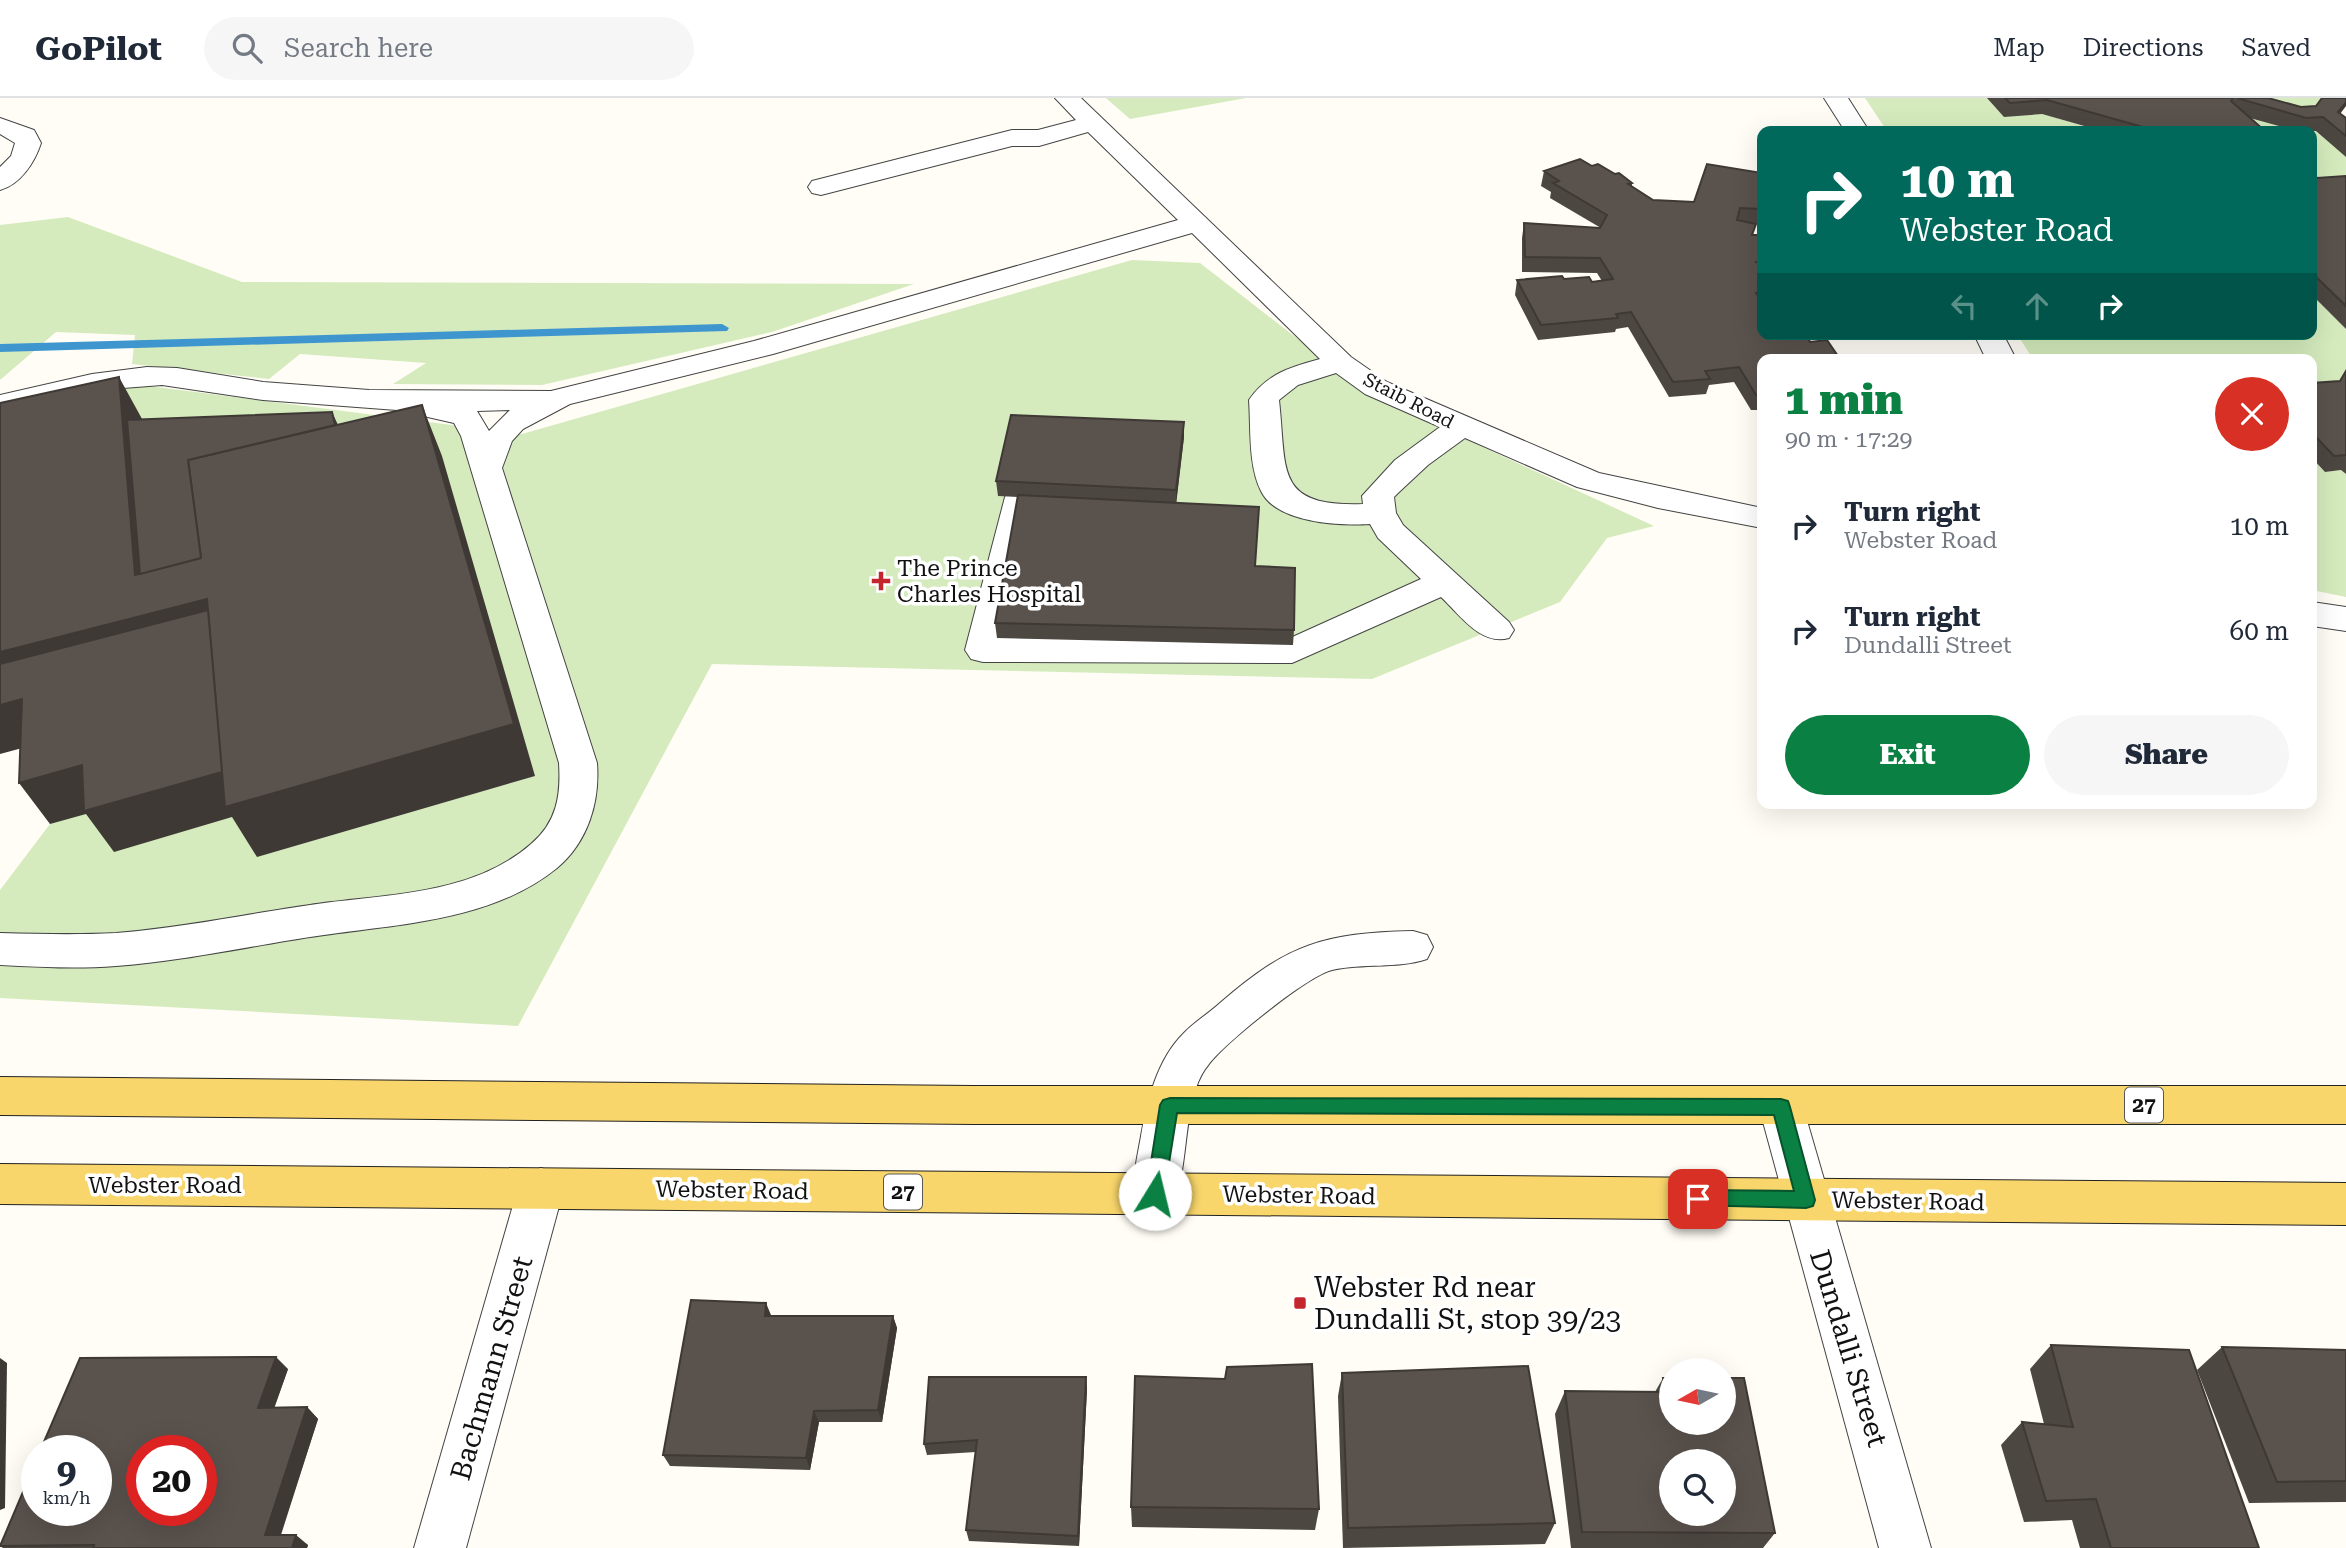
<!DOCTYPE html>
<meta charset="utf-8">
<style>
body{margin:0;font-family:"Roboto Serif",serif;background:#f6f6f7;color:#1f2937;height:100vh;display:flex;flex-direction:column;font-size:26px;white-space:nowrap}
*{box-sizing:border-box;margin:0}
p{font-size:23px;color:#747a83}
.icon{flex:none;width:38px;height:38px;fill:none;stroke:currentColor;stroke-width:2;stroke-linecap:round;stroke-linejoin:round}
.map{position:relative;flex:1;overflow:hidden}
.side{position:absolute;left:1757px;top:256px;width:560px;height:455px;display:flex;flex-direction:column;background:#fff;border-radius:14px;box-shadow:0 7px 28px #0002}
.side>*{flex:none}
.hud{position:absolute;left:1757px;top:28px;width:560px;height:214px;border-radius:14px;box-shadow:0 7px 28px #0002;background:#00695c;color:#fff;overflow:hidden}
.needle{width:46px;rotate:261deg}
.fabs{position:absolute;left:1659px;top:1260px;display:grid;gap:14px}
.fabs a{display:grid;place-items:center;width:77px;height:77px;border-radius:50%;background:#fff;box-shadow:0 7px 28px #0002;font-size:35px}
.speed{position:absolute;left:21px;top:1337px;display:flex;gap:14px;font-size:35px;font-weight:700;text-align:center}
.speed>*{display:grid;place-content:center;width:91px;height:91px;border-radius:50%;background:#fff;box-shadow:0 7px 28px #0002;line-height:1}
.speed small{font-size:18px;font-weight:400}
.speed .limit{border:10px solid #d22;background:#fff;color:#111}
.pin{position:absolute;display:grid;place-items:center;width:60px;height:60px;color:#fff;margin:-30px;border-radius:14px;box-shadow:0 4px 10px #0006}
.me{position:absolute;width:77px;margin:-38px;rotate:9deg;stroke-linejoin:round;filter:drop-shadow(0 0 5px #0008)}
.turn{display:flex;align-items:center;gap:24px;height:147px;padding:0 28px;font-size:32px}
.turn .icon{width:91px;height:91px;stroke-width:2.5}
.turn b{display:block;font-size:49px;line-height:60px}
.lanes{display:flex;align-items:center;height:66px;padding:0 28px;background:#0003;justify-content:center;gap:35px;direction:ltr}
.lanes .off{opacity:.35}
.round{display:grid;place-items:center;flex:none;width:74px;height:74px;border-radius:37px;background:#f6f6f7}
.headline{display:flex;align-items:center;justify-content:space-between;height:119px;padding:0 28px}
h1{font-size:42px;font-weight:800;line-height:52px;color:#0b8043}
.primary-button{display:flex;gap:14px;margin-top:auto;padding:14px 28px}
.primary-button a{flex:1;height:80px;border-radius:42px;background:#0b8043;color:#fff;font-size:28px;font-weight:800;line-height:80px;text-align:center}
.primary-button a+a{background:#f6f6f7;color:#1f2937}
ul{padding:0;list-style:none}
li{display:flex;align-items:center;gap:21px;height:105px;padding:0 28px}
li div{flex:1}
li b{display:block;font-size:26px}
li em{font-style:normal}
header{display:flex;align-items:center;gap:42px;box-sizing:border-box;height:98px;padding:0 35px;background:#fff;border-bottom:2px solid #e0e1e3}
header strong{font-size:33px}
nav{display:flex;gap:38px;margin-inline-start:auto;font-size:24px}
.search{width:490px;height:63px;background:#f6f6f7;display:flex;align-items:center;gap:18px;box-sizing:border-box;padding:0 24px;border-radius:38px;color:#747a83;font-size:26px}
.map>svg:first-child{display:block}
</style>
<header>
<strong>GoPilot</strong>
<div class="search"><svg class="icon" aria-label="search" viewBox="0 0 24 24"><circle cx="10" cy="10" r="6"/><path d="M15 15l6 6"/></svg>Search here</div>
<nav><a>Map</a><a>Directions</a><a>Saved</a></nav>
</header>
<div class="map">
<svg width="2346" height="1450" viewBox="0 0 2346 1450">
<rect width="100%" height="100%" fill="#fffdf5"/>
<g fill="#d5ebbd">
<path d="M1106,0h140l-116,21z"/>
<path d="M1865,0h122l115,33h-215z"/>
<path d="M2237,0h88l21,42v49l-34,3v-61h-70z"/>
<path d="M68,119l174,65 672,2 -142,48 -230,53 -149,-1 33,-21 -126,-9 -31,25 -137,-15 3,-29 -79,-3 -56,48v-155z"/>
<path d="M1132,162l68,3 170,132 284,131 -47,12 -47,64 -188,77 -660,-15 -194,362 -518,-28v-108l50,-66 2,-411 81,-29 389,50z"/>
<path d="M2312,197l34,34v42l-15,25 -19,2v-39h-279l-16,-25h295z"/>
<path d="M2312,360l13,14 16,-2 5,4v123l-34,-7z"/>
</g>
<g fill="none" stroke-linecap="round" stroke-linejoin="round">
<path fill="#3f96cf" fill-rule="evenodd" d="M722,226l7,4 -2,3 -727,21v-8z"/>
<g stroke="#444" stroke-width="2">
<g id="minor">
<path d="M1055,0h26l270,259 36,25 212,91 163,35v20l-104,-20 -81,-21 -112,-49 -37,27 -30,28 -4,4 2,16 7,12 106,97 5,8 -5,8c-28,8 -49,-23 -68,-41l-149,66 -309,-1 -12,-3 -6,-9 40,-153 5,-7 11,-3 11,3 5,7 -34,141 285,1 133,-60 -43,-41 -8,-14c-30,2 -94,-1 -109,-33 -13,-26 -10,-63 -12,-91 18,-26 41,-33 71,-41l-128,-126 -419,121 -203,50 -47,25 -11,12 -10,27 95,295c3,39 -9,79 -40,105 -68,55 -164,56 -247,69 -64,10 -129,24 -194,29 -39,3 -77,1 -116,-1v-32c39,1 77,2 116,0 65,-5 130,-19 194,-28 74,-11 162,-9 221,-61 26,-22 30,-49 28,-81l-98,-327 -7,-13 -57,-13 -134,-10 -101,-15 -52,4 -110,24v-18l92,-21 55,-7 30,1 86,14 106,8 182,1 203,-50 424,-121 -90,-88 -49,14h-27l-191,49 -9,-2 -4,-6 4,-6 200,-51h26l38,-10zM1336,275l29,21 75,33 -45,33 -33,36 1,8c-89,3 -76,-33 -84,-104l19,-15zM510,312l-21,21 -12,-20z"/>
<path d="M1824,0h24l21,33h-24z"/>
<path d="M0,20l34,12 7,13c-6,19 -21,42 -41,47v-23l11,-11 4,-13 -15,-9z"/>
<path d="M1974,236h29l13,25h-30z"/>
<path d="M2312,504l34,5v24l-34,-5z"/>
<path d="M1413,833l14,4 6,12 -6,12c-30,10 -64,4 -95,11 -25,6 -107,73 -123,94 -6,7 -10,15 -13,24 -13,39 -8,84 -25,121l-16,6 -16,-6c-10,-23 -2,-49 2,-73 6,-35 16,-76 42,-102 11,-12 25,-20 37,-31 68,-59 103,-70 193,-72z"/>
<path d="M1781,990l16,6 6,13 128,441h-52l-120,-441 6,-13z"/>
<path d="M541,1070l16,6 7,14 -98,360h-52l104,-360 7,-14z"/>
</g>
</g>
<g stroke="#222" stroke-width="2">
<g id="major">
<path d="M0,979l973,9h1373v38h-1373l-973,-9z"/>
<path d="M0,1066l2346,19v42l-2346,-21z"/>
</g>
</g>
<use href="#minor" fill="#fff" fill-rule="evenodd"/>
<use href="#major" fill="#f9d66b" fill-rule="evenodd"/>
</g>
<g fill="#4d4742">
<path d="M1987,0h281l33,9 39,7 6,4v39l-30,-26h-19l-47,-13 15,13h-163l-60,-17 -38,3z"/>
<path d="M1592,68l23,8 17,9v3l21,14 41,2 68,-29v50h-9v12l9,7v92h50l-2,8 -48,17v59l-2,-8h-9l-17,-28 -25,3 -3,9 -37,3 -41,-70 -12,2 -1,3 -77,8 -23,-45 2,-15 47,-1 28,3 10,-1 -5,-8 -75,-1v-34l2,-15 77,5 -51,-30 1,-6 -10,-6 3,-15z"/>
<path d="M2312,75l5,5 29,-2v153l-34,-34z"/>
<path d="M2346,273v103l-5,-4 -16,2 -13,-14v-75l28,-2z"/>
<path d="M1184,324v15l-8,66 80,63 38,64 -1,15 -296,-7 -2,-15 23,-126 -20,-1 -2,-15z"/>
<path d="M771,1218h122l4,12 -15,94h-63l-9,48 -140,-4 -7,-11z"/>
<path d="M2051,1247l208,203h-179l-8,-28 -48,2 -23,-77 21,-23 22,2 -14,-55z"/>
<path d="M2222,1249l124,3v152l-97,1 -52,-133z"/>
<path d="M288,1271l-14,39 33,-1 11,12 -37,116 27,10 -1,3h-304l-3,-2v-2z"/>
<path d="M1342,1275l213,150 -10,21 -202,4 -5,-152z"/>
<path d="M1086,1279l1,12 -8,157 -110,-5 -3,-11 10,-78 -49,3 -3,-11z"/>
<path d="M1663,1280l112,155 -12,15h-192l-16,-134 10,-23 90,1z"/>
<path d="M1225,1281l94,130 -4,21 -183,-3 -1,-20z"/>
</g>
<g fill="#3f3936">
<path d="M2346,4v4l-15,20 7,-14z"/>
<path d="M119,279l28,51 185,-16 19,41 71,-48 20,51 93,320 -278,81 -25,-40 -118,35 -28,-38 -36,10 -31,-41 63,-18 145,5 -175,-30 -52,14v-102l135,-77z"/>
<path d="M1184,324v15l-8,68v-15z"/>
<path d="M766,1205l5,12 -1,13 -5,-12z"/>
<path d="M893,1218l4,12 -15,94 -4,-12z"/>
<path d="M276,1259l12,12 -18,51 -12,-12z"/>
<path d="M0,1260l7,5 -2,145 -5,2z"/>
<path d="M1086,1279l1,12 -8,157 -1,-10z"/>
<path d="M307,1309l11,12 -41,126 -12,-10z"/>
<path d="M814,1313l5,11 -9,48 -4,-12z"/>
<path d="M296,1437l12,10 -1,3h-15z"/>
</g>
<g fill="#5a524d" stroke="#3f3936" stroke-width="2" fill-rule="evenodd">
<path d="M2005,0h228l-2,3 34,30h-108l-110,-31 -37,3z"/>
<path d="M2237,0h31l33,9 15,-1 6,-8h24v4l-8,10 8,6v18l-23,-19 -17,1z"/>
<path d="M1580,61l12,7 6,-2 17,10 4,-1 13,10 -4,1 25,16 41,2 13,-38 55,9v36l-22,-1 -3,12 19,4 -4,11h5l5,7v20h-7l7,1v29l-6,1 6,9v32h43l5,8 17,-2 13,19h-78v36h-6l-17,-28 -34,4 5,8 -37,3 -42,-70 -15,2 2,4 -77,7 -24,-45 45,-4 2,3 25,-2 3,5 21,-3 -13,-21 -75,-1 -1,-34 76,5 7,-13 -54,-32 6,-2 -15,-10z"/>
<path d="M2312,75l5,5 29,-2v130l-34,-33z"/>
<path d="M2346,273v84l-12,1 -22,-23v-50l28,-2z"/>
<path d="M119,279l16,198 66,-17 -13,-98 234,-55 92,319 -289,83 -18,-208 -207,53v-249z"/>
<path d="M332,314l3,13 -147,35 13,98 -61,16 -13,-154z"/>
<path d="M1011,317l173,7 -8,68 -180,-9z"/>
<path d="M1018,397l241,12 -4,59 40,2 -1,62 -299,-7z"/>
<path d="M208,512l14,162 -138,39 -2,-46 -63,18 3,-84 -22,6v-41z"/>
<path d="M691,1202l75,3 -1,13h128l-15,94 -64,1 -8,47 -143,-3z"/>
<path d="M2051,1247l138,5 70,198h-148l-15,-49 -50,2 -24,-79 51,5z"/>
<path d="M2222,1249l124,3v131l-69,1z"/>
<path d="M276,1259l-18,51 49,-1 -42,128h31l-4,13h-199l1,-3 -94,1 37,-87v51h59v-59h-56l40,-93zM142,1353h59v59h-59z"/>
<path d="M1312,1266l7,145 -188,-2 4,-131 90,3 2,-12z"/>
<path d="M1528,1268l27,157 -207,5 -6,-155z"/>
<path d="M929,1279h157l-8,159 -112,-6 11,-90 -53,4z"/>
<path d="M1663,1280h8v45h53v-45h20l31,155 -193,-1 -17,-141 100,1zM1671,1363h53v53h-53z"/>
</g>
<path fill="#0b8043" stroke="#07532c" stroke-width="2" d="M1170,1000l611,1 7,2 2,6 25,93 -2,6 -7,2 -115,-3 -3,-6 3,-6 7,-3 96,1 -20,-76 -597,-2 -13,81 -2,6 -7,3 -7,-3 -2,-6 14,-89 3,-5z"/>
<g fill="#c4262e" stroke="#fff" stroke-width="2.5">
<path d="M877.5 472.5h7v7h7v7h-7v7h-7v-7h-7v-7h7z"/>
<rect x="1293" y="1198" width="14" height="14" rx="3.5"/>
</g>
<g text-anchor="middle" stroke-width="7" stroke-linejoin="round" paint-order="stroke">
<g font-size="19" fill="#111" stroke="#fff">
<text transform="translate(1409 302) rotate(27)" y="7">Staib Road</text>
</g>
<g fill="#fff" stroke="#585858" stroke-width="2">
<rect x="2125" y="989.5" width="38" height="35" rx="5"/>
<rect x="884" y="1076.5" width="38" height="35" rx="5"/>
</g>
<g font-size="21" font-weight="bold" fill="#111">
<text x="2144" y="1014">27</text>
<text x="903" y="1101">27</text>
</g>
<g font-size="23" fill="#111" stroke="#fff" text-anchor="start">
<text x="897" y="478">The Prince<tspan x="897" dy="26">Charles Hospital</tspan></text>
</g>
<g font-size="23" fill="#111" stroke="#fff">
<text x="165" y="1095">Webster Road</text>
<text transform="translate(732 1092) rotate(1)" y="8">Webster Road</text>
<text transform="translate(1299 1097) rotate(1)" y="8">Webster Road</text>
<text transform="translate(1908 1103) rotate(1)" y="8">Webster Road</text>
</g>
<g font-size="28" fill="#111" stroke="#fff" text-anchor="start">
<text x="1314" y="1199">Webster Rd near<tspan x="1314" dy="32">Dundalli St, stop 39/23</tspan></text>
</g>
<g font-size="28" fill="#111" stroke="#fff">
<text transform="translate(1849 1250) rotate(73)" y="10">Dundalli Street</text>
<text transform="translate(491 1270) rotate(-74)" y="10">Bachmann Street</text>
</g>
</g>
</svg>
<div class="fabs">
<a><svg class="needle" viewBox="-14 -14 28 28"><path d="M0-13l5 13h-10z" fill="#e53935"/><path d="M0 13l5-13h-10z" fill="#747a83"/></svg></a>
<a><svg class="icon" aria-label="search" viewBox="0 0 24 24"><circle cx="10" cy="10" r="6"/><path d="M15 15l6 6"/></svg></a>
</div>
<div class="speed"><div>9<small>km/h</small></div><div class="limit">20</div></div>
<div class="pin" style="left:1698px;top:1101px;background:#d93025"><svg class="icon" aria-label="arrive" viewBox="0 0 24 24"><path d="M6 21V4h12l-3 4 3 4H6"/></svg></div>
<svg class="me" style="left:1155px;top:1096px" viewBox="-20 -20 40 40"><circle r="19" fill="#fff"/><path d="M0-13L10 11 0 6-10 11z" fill="#0b8043"/></svg>
<div class="hud">
<div class="turn"><svg class="icon" aria-label="right" viewBox="0 0 24 24"><path d="M7 20v-9h11M14 6l5 5-5 5"/></svg><div><b>10 m</b>Webster Road</div></div>
<div class="lanes"><svg class="icon off" aria-label="left" viewBox="0 0 24 24"><path d="M17 20v-9H6M10 6l-5 5 5 5"/></svg><svg class="icon off" aria-label="ahead" viewBox="0 0 24 24"><path d="M12 20V5M6 11l6-6 6 6"/></svg><svg class="icon" aria-label="right" viewBox="0 0 24 24"><path d="M7 20v-9h11M14 6l5 5-5 5"/></svg></div>
</div>
<section class="side">
<div class="headline"><div><h1>1 min</h1><p>90 m · 17:29</p></div><a class="round" style="background:#d93025;color:#fff"><svg class="icon" aria-label="close" viewBox="0 0 24 24"><path d="M6 6l12 12M18 6L6 18"/></svg></a></div>
<ul>
<li><svg class="icon" aria-label="right" viewBox="0 0 24 24"><path d="M7 20v-9h11M14 6l5 5-5 5"/></svg><div><b>Turn right</b><p>Webster Road</p></div><em>10 m</em></li>
<li><svg class="icon" aria-label="right" viewBox="0 0 24 24"><path d="M7 20v-9h11M14 6l5 5-5 5"/></svg><div><b>Turn right</b><p>Dundalli Street</p></div><em>60 m</em></li>
</ul>
<div class="primary-button"><a>Exit</a><a>Share</a></div>
</section>
</div>
